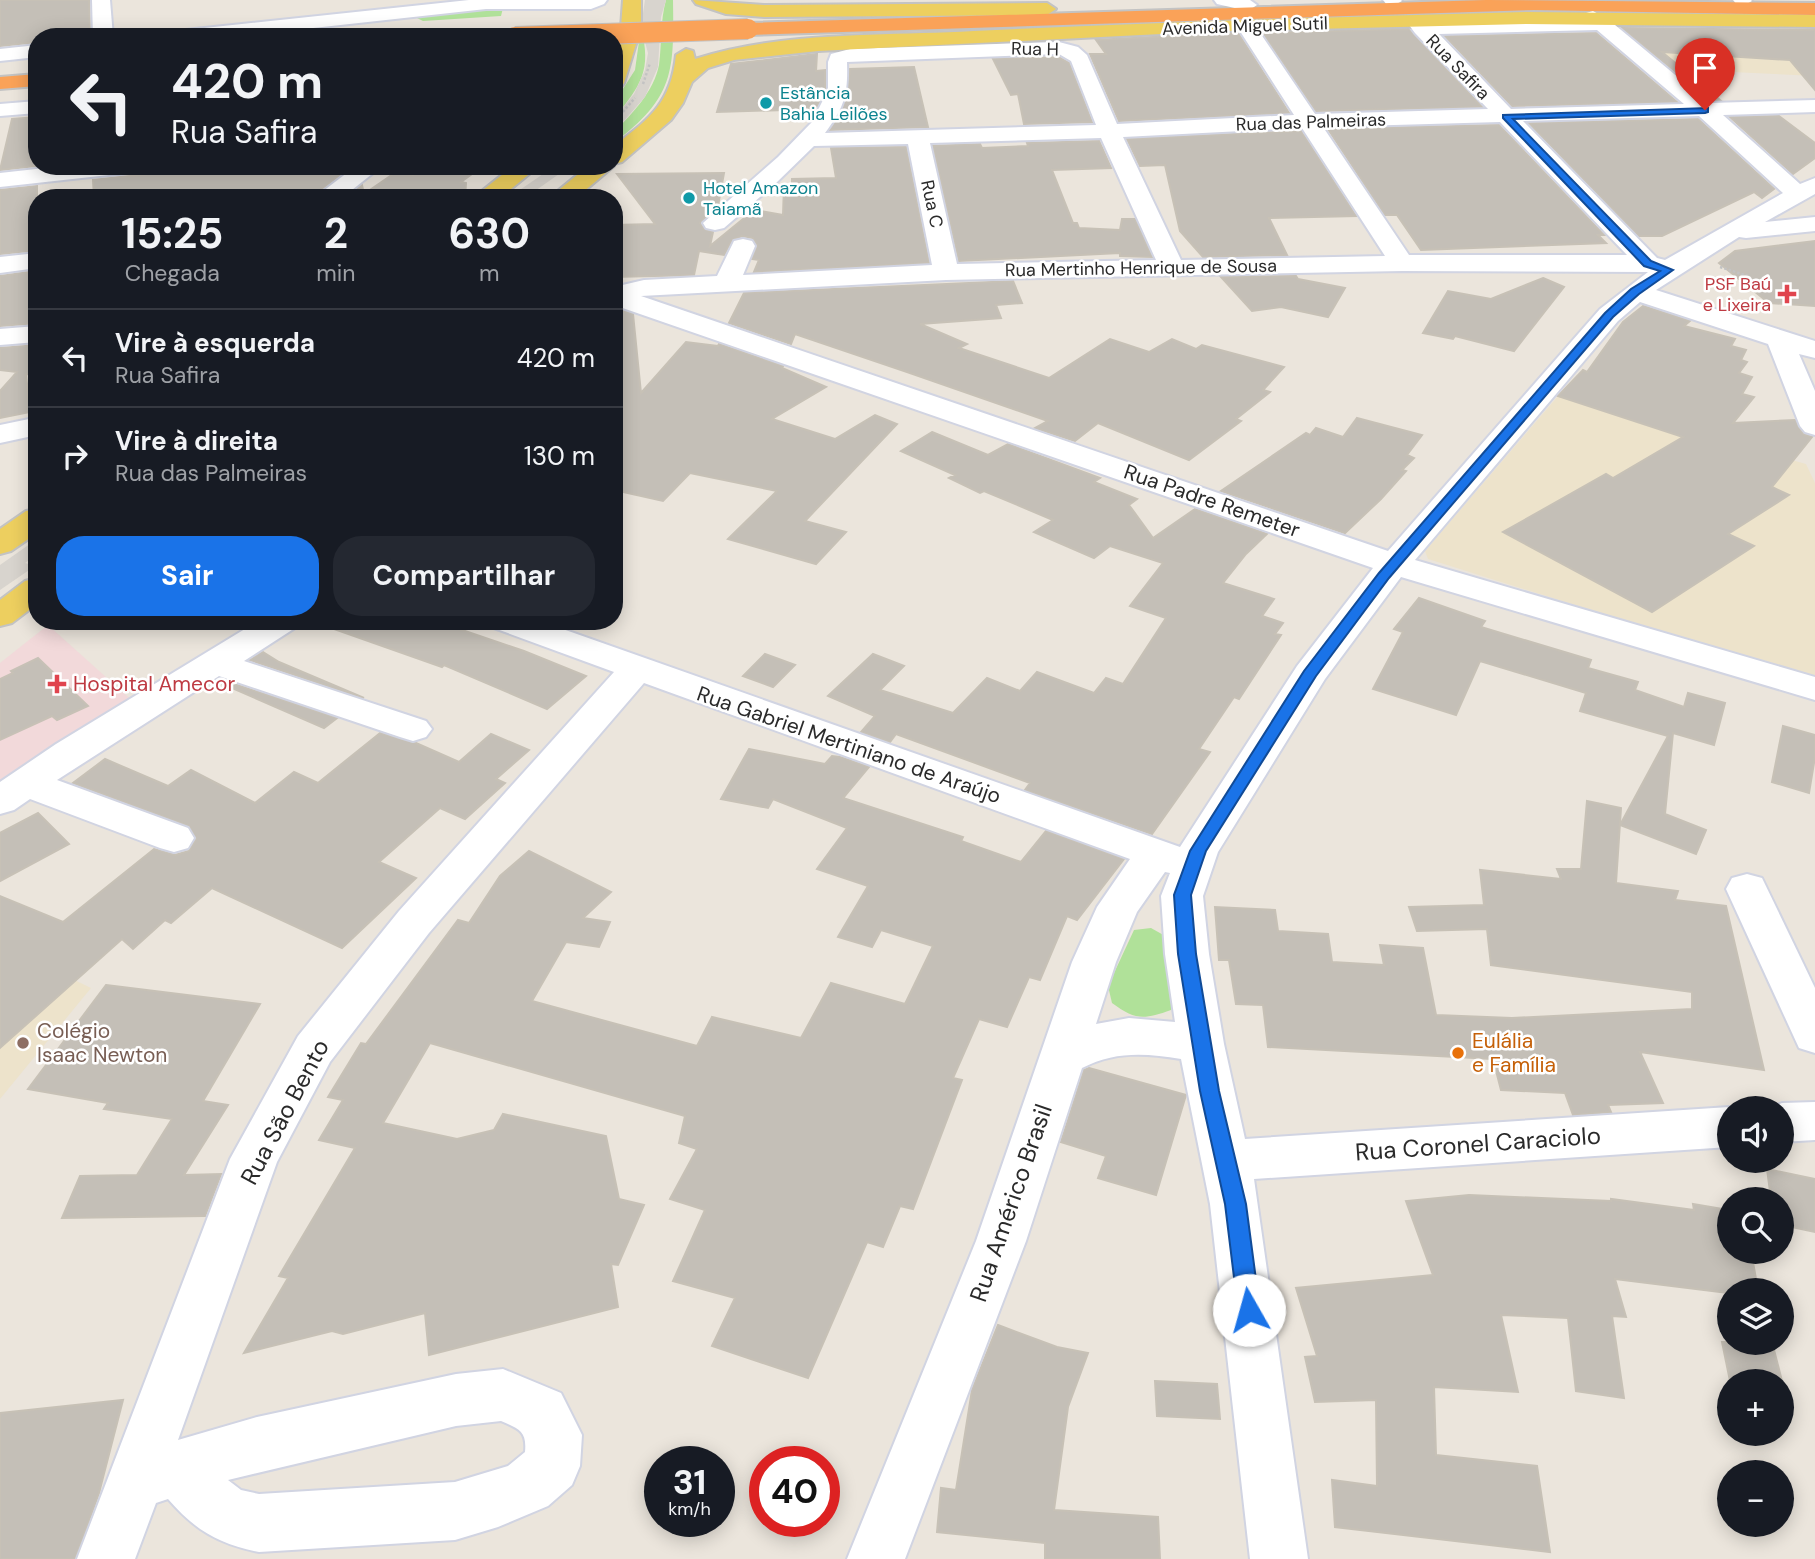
<!DOCTYPE html>
<html lang="pt">
<meta charset="utf-8">
<style>
body{margin:0;font-family:"DM Sans",sans-serif;background:#242831;color:#f1f3f6;height:100vh;display:flex;flex-direction:column;font-size:26px;white-space:nowrap}
*{box-sizing:border-box;margin:0}
p{font-size:23px;color:#9ea1a6}
.icon{flex:none;width:38px;height:38px;fill:none;stroke:currentColor;stroke-width:2;stroke-linecap:round;stroke-linejoin:round}
.map{position:relative;flex:1;overflow:hidden}
.side{position:absolute;left:28px;top:189px;width:595px;height:441px;display:flex;flex-direction:column;background:#171b24;border-radius:28px;box-shadow:0 4px 18px #0003}
.side>*{flex:none}
.top-card{position:absolute;left:28px;top:28px;width:595px;height:147px;border-radius:28px;box-shadow:0 4px 18px #0003;background:#171b24;color:#f1f3f6;overflow:hidden}
.buttons{position:absolute;left:1717px;top:1096px;display:grid;gap:14px}
.buttons a{display:grid;place-items:center;width:77px;height:77px;border-radius:50%;background:#171b24;box-shadow:0 4px 18px #0003;font-size:35px}
.speed{position:absolute;left:644px;top:1446px;display:flex;gap:14px;font-size:35px;font-weight:700;text-align:center}
.speed>*{display:grid;place-content:center;width:91px;height:91px;border-radius:50%;background:#171b24;box-shadow:0 4px 18px #0003;line-height:1}
.speed small{font-size:18px;font-weight:400}
.speed .limit{border:10px solid #d22;background:#fff;color:#111}
.pin{position:absolute;display:grid;place-items:center;width:60px;height:60px;color:#fff;margin:-72px -30px;border-radius:50% 50% 50% 0;rotate:-45deg;box-shadow:0 0 7px #0007}
.pin .icon{rotate:45deg}
.me{position:absolute;width:77px;margin:-38px;rotate:353deg;stroke-linejoin:round;filter:drop-shadow(0 0 5px #0008)}
.turn{display:flex;align-items:center;gap:24px;height:147px;padding:0 28px;font-size:32px}
.turn .icon{width:91px;height:91px;stroke-width:2.5}
.turn b{display:block;font-size:49px;line-height:60px}
.eta{display:flex;justify-content:space-evenly;align-items:center;height:119px;text-align:center}
.eta b{font-size:42px;font-weight:700;line-height:49px}
.primary-button{display:flex;gap:14px;margin-top:auto;padding:14px 28px}
.primary-button a{flex:1;height:80px;border-radius:28px;background:#1a73e8;color:#fff;font-size:28px;font-weight:700;line-height:80px;text-align:center}
.primary-button a+a{background:#242831;color:#f1f3f6}
ul{padding:0;list-style:none}
li{display:flex;align-items:center;gap:21px;height:98px;padding:0 28px;border-top:2px solid #363941}
li div{flex:1}
li b{display:block;font-size:26px}
li em{font-style:normal}
.map>svg:first-child{display:block}
</style>
<div class="map">
<svg width="1815" height="1559" viewBox="0 0 1815 1559">
<rect width="100%" height="100%" fill="#ebe5dc"/>
<g fill="#ede3cb">
<path d="M1775,28l29,1 11,11v36l-146,-7 -43,-34 157,3z"/>
<path d="M1559,395l247,69 9,19v197l-387,-121 -3,-8z"/>
<path d="M0,944l91,44 -91,111z"/>
</g>
<path fill="#f2d9da" d="M48,625l89,80 -137,80v-122z"/>
<g fill="#b0e199">
<path d="M666,0h7c1,71 2,97 -59,143v-11c19,-19 40,-41 45,-67 3,-22 1,-43 7,-65z"/>
<path d="M504,4l-3,12 -78,5 -8,-4z"/>
<path d="M641,27c11,45 0,57 -27,92v-16l21,-33z"/>
<path d="M1151,928l16,9 11,53 -7,20c-28,10 -36,10 -59,-7l-4,-17 26,-56z"/>
</g>
<g fill="#d8d4ce">
<path d="M645,0h21l-5,17 -3,50 -13,30 -31,35v-13l20,-25 11,-24 3,-17 -7,-26z"/>
<path d="M545,166h34l1,3 -9,4 -12,1 -34,24h-17l38,-26z"/>
<path d="M37,539v15l-12,9 10,3 -35,24v-25z"/>
</g>
<g fill="#c4bfb7" stroke="#c7c1b6" stroke-width="2">
<path d="M0,0h89l1,37h-53v5l-37,4z"/>
<path d="M1622,28l193,2v60l-25,-30 -128,-8 58,48h-10z"/>
<path d="M1409,29l73,78 -166,4 -53,-78z"/>
<path d="M1230,33h8l51,80 -170,8 -29,-67h16l-10,-14z"/>
<path d="M1596,33l81,69 -165,4 -67,-70z"/>
<path d="M817,54l-1,17 9,-1v19l-9,20 -99,3 14,-48z"/>
<path d="M1058,57l11,6 23,59 -68,2 -6,-30 -7,1 -18,-36z"/>
<path d="M914,67l14,60 -98,3 16,-30 4,-31z"/>
<path d="M1779,116l36,27v15l-22,16 -63,-57z"/>
<path d="M37,117l-2,49 -35,4 12,-51z"/>
<path d="M1698,119l76,70 -12,9 -8,-6 -92,44h-23l-110,-113z"/>
<path d="M1499,125l105,110h-6l8,8 -185,7 -24,-35h-12l-57,-86z"/>
<path d="M1301,131l55,85 -87,2 18,37 -84,2 -23,-26 -15,-66 -25,1 -13,-27z"/>
<path d="M1099,141l12,27 -59,2 21,53h4l2,5 41,2 2,-11h13l17,38 -32,-1v-3l-161,8 -26,-115 47,-2 2,4 46,-2 -1,-3z"/>
<path d="M906,147l23,116 -175,9 5,-12 -7,-1 5,-14 -4,-7 -11,-2 -10,4 -8,15 -25,-4 -5,24 -80,2v-52l41,-1 -38,-50 107,-1 -6,33 -18,17 4,6 9,3 -3,14 44,-36 29,5 1,-30h8v-6l44,-1 -5,-30z"/>
<path d="M198,166h153l-40,32h-217l-1,-18 75,-8z"/>
<path d="M424,166h59l-22,16 5,1 -1,15h-118l15,-13 2,9 32,-22 17,3z"/>
<path d="M37,186v64l-37,4v-64z"/>
<path d="M1815,241v65l-46,-3 -50,-40 16,-12z"/>
<path d="M37,271v52l-37,3v-50z"/>
<path d="M1296,276l2,3 47,9 -17,29 -47,-10 -29,4 -31,-34z"/>
<path d="M1543,278l21,9 -50,64 -59,-15 -2,3 -30,-6 25,-42 43,8z"/>
<path d="M1013,281l9,22 -26,2 5,13 -81,6 47,20 -8,4 90,30 61,-39 39,13 23,-13 24,10 6,-4 82,22 -21,23 7,2 -34,27 5,2 -52,39 -91,-37 -23,18 -40,-13 13,-7 -141,-49 -112,-38 -4,10 -62,-21 15,-30z"/>
<path d="M1643,306l47,15 -6,5 51,13 -4,7 15,4 -5,10 6,2 -8,11 13,4 -10,17 12,3 -21,26 62,-3 8,14 9,3 -40,50 17,8 -61,39 26,12 -102,66 -149,-80 103,-58 7,4 70,-41 -125,-41 25,-26 4,2 36,-50z"/>
<path d="M614,308l19,6 8,79 45,-51 32,4 1,-2 64,22 -1,2 44,19 -54,32 63,20 40,-24 22,9 -92,97 41,11 -30,32 -88,-25 49,-48 -87,-18 -27,28 -49,-11z"/>
<path d="M37,345v30l-11,-1 4,38 -30,6v-27l17,-19 -17,-2v-22z"/>
<path d="M1357,418l65,17 -15,20 7,3 -12,12 4,1 -25,28 -36,34 -124,-42 85,-58 4,2 6,-7 27,9z"/>
<path d="M932,432l56,23 20,-11 92,34 -6,4 43,17 -8,6 24,33 42,-29 72,25 -21,20 -23,29 51,16 -12,17 21,7 -8,11 6,1 -42,64 -5,-2 -35,52 11,3 -58,82 -127,-44 5,-7 -134,-49 -6,8 -29,-10 14,-16 -47,-20 45,-42 31,12 -24,24 73,23 34,-35 33,13 17,-19 57,21 12,-15 17,6 43,-66 -36,-12 33,-43 -53,-17 -16,12 -60,-26 19,-12 -69,-29 -4,2 -31,-15 6,-3 -54,-24z"/>
<path d="M1419,598l66,23 -4,6 110,33 -3,8 50,14 -3,8 49,17 4,-14 37,10 -11,42 -41,-12 -8,81 41,16 -10,24 -76,-29 48,-89 -88,-25 6,-18 -106,-32 -24,54 -83,-26 30,-57 -9,-3z"/>
<path d="M324,621h112l88,30 62,25 -39,33 -103,-44 -2,2 -119,-42z"/>
<path d="M263,652l16,10 85,36 -114,-38z"/>
<path d="M765,654l30,11 -22,22 -30,-11z"/>
<path d="M38,658l50,48 -31,14 -5,-4 -52,24v-61l13,-6 -2,-2z"/>
<path d="M219,679l118,39 -13,10 -108,-47z"/>
<path d="M1783,726l32,9v22l-6,36 -37,-11z"/>
<path d="M380,733l36,10 43,19 32,-28 38,16 -33,29 9,4 -40,36 -25,-11 -61,54 37,16 -74,70 -130,-60 -41,35 -6,-3 -32,29 -11,-10 -122,109v-152l63,26 91,-73 21,6 14,-4 7,-12 -7,-13 -116,-43 32,-24 63,27 23,-16 64,33 39,-31 24,11z"/>
<path d="M749,749l76,15 7,-8 8,1 29,10 -26,31 120,39 -2,4 60,21 25,-31 78,28 -47,61 -10,-4 -27,64 -11,-3 -22,50 -28,-8 -26,59 9,2 -49,129 -13,-3 -17,41 -16,-5 -59,136 -96,-32 23,-48 -62,-17 32,-71 -35,-11 27,-50 -18,-6 6,-27 -255,-73 -47,80 74,16 37,-9 9,-16 103,22 13,63 25,6 -26,60 -7,-1 7,43 -189,48 -4,-42 -82,21 -11,-3 -88,22 44,-75 -9,-2 76,-128 -36,-8 24,-40 -15,-3 33,-54 5,1 92,-124 11,3 31,-47 29,-25 82,41 -28,26 27,4 -11,25 -33,-5 -34,59 165,45 15,-29 89,21 30,-55 74,21 28,-58 -52,-16 -9,17 -34,-10 30,-51 -51,-17 30,-41 -74,-29 -5,9 -47,-9z"/>
<path d="M1587,801l34,7 -5,75 62,8 -3,9 51,6 38,164 -124,-18 23,51 -55,2 3,7 -38,3 -8,-22 -64,-3 -8,-31 -225,-12 -5,-42 -27,-1 -7,-44h-10l-4,-53 60,3 3,21 50,3 4,28 52,3 -4,-20 43,3 13,67 76,3 180,-9v-17l-201,-27 -4,-36 -70,2 -8,-24 75,-2 -4,-35 81,9 -4,-10h24z"/>
<path d="M38,813l31,31 -69,37v-48z"/>
<path d="M106,985l154,19 -57,97 25,4 -44,70 37,-1 -16,42 -143,2 18,-42 57,-1 35,-56 -68,-10 4,-6 -80,-14z"/>
<path d="M1089,1068l97,27 -30,100 -58,-17 8,-22 -45,-14 23,-72z"/>
<path d="M1767,1169l48,10v53l-33,-7v-26h-11z"/>
<path d="M1469,1195l142,6v-2l83,11 -1,-6 36,6v41h22l7,39h-29v3l-114,-14 11,38 -14,-1 12,82 -48,-7 -8,-73 -67,-3 17,77 -84,-5 2,68 101,11 13,86 -215,-25 -3,-47 45,6 -1,-86 -61,2 -10,-45 12,-1 -21,-68 137,-13 -27,-74z"/>
<path d="M998,1325l59,22 31,6 -20,54 -14,103 104,7 2,42h-115v-16l-108,-11 4,-44 15,2 16,-100z"/>
<path d="M1722,1342h50l10,39h-52z"/>
<path d="M1155,1381l62,3 3,35 -63,-3z"/>
<path d="M123,1400l-24,93 -24,66h-75v-146z"/>
</g>
<g fill="none" stroke-linecap="round" stroke-linejoin="round">
<g stroke="#d1d4e2" stroke-width="4">
<g id="minor">
<path d="M92,0h18l3,37h-20z"/>
<path d="M469,0h138l-3,4 -13,5h-105l-254,28h-65l9,-6z"/>
<path d="M1214,0h36l7,5 -9,6 -31,-7z"/>
<path d="M1383,0h18l1,1 -9,5 -6,-1z"/>
<path d="M1733,0h18l1,1 -9,5 -6,-1z"/>
<path d="M1593,11l16,9 100,83 106,-3v12l-92,3 77,69 15,-6v16l-50,28 50,-5v14l-69,7 -7,-1 -83,53 159,51v17l-16,-4 16,37v44l-10,-3 -5,-6 -32,-82 -128,-42 -22,19 -203,239 400,117v23l-414,-123 -76,102 -107,173 -15,44 6,58 15,90 21,95 484,-32v40l-475,32 54,380h-58l-40,-355 -29,-145c-36,-6 -66,-8 -99,9l-56,173 -121,318h-58l129,-318 96,-279 25,-55 33,-48 -486,-176 -215,250 -99,129 -53,100 -99,278 79,-23 199,-43 47,-5 58,24 21,42 -2,31 -8,19 -24,21 -50,21 -43,13 -196,12c-41,-8 -64,-22 -91,-53l-12,4 -21,56h-58l153,-400 68,-123 101,-125 215,-239 -120,-44 -5,-7h51l640,226 117,-181 76,-98 -759,-263v-18l30,-7 73,-4 17,-35 9,-2 9,2 3,5 -12,29 189,-10 -24,-121 -94,2 -39,38 -51,44 -9,2 -9,-2 -3,-5 75,-66 34,-35 16,-32v-28l3,-8 19,-5 209,-7 19,5 9,8 30,69 177,-9 -58,-90 9,-6 7,2 63,93 173,-5 -73,-76 -9,-12 2,-4h14l6,6 157,-4 1,-6zM1597,30l87,74 -173,5 -72,-75zM1059,54l12,7 25,64 -271,8c20,-26 23,-40 22,-71zM1699,116l84,77 -118,67 -8,-2 -134,-137zM1500,122l127,133h-218l-86,-128zM1302,128l83,128 -204,4 -58,-123zM1101,138l55,122 -199,4 -27,-121zM1402,271l246,1 -48,37 -212,242 -747,-255 305,-16zM1165,872l5,1 -9,23 4,58 10,68 -46,-4 -33,6 20,-62 21,-50zM501,1421c18,8 26,10 24,31l-17,14 -53,16 -196,12 -18,-4 -13,-10 228,-54z"/>
<path d="M37,45v12l-37,4v-12z"/>
<path d="M37,101v12l-37,3v-12z"/>
<path d="M63,166h75l-3,5 -8,2 -127,14v-14z"/>
<path d="M356,166h26l-40,32h-28z"/>
<path d="M37,253v15l-37,5v-16z"/>
<path d="M37,326v16l-37,3v-16z"/>
<path d="M29,419l8,2v14l-37,8v-18z"/>
<path d="M258,621h42l-5,7 -51,33 182,60 6,8 -6,8 -13,4 -13,-4 -181,-61 -162,104 131,48 6,10 -6,10 -14,4 -14,-4 -130,-49 -16,11 -14,4v-32l56,-38z"/>
<path d="M1747,874l15,4 53,110v65l-16,-5 -73,-159 6,-11z"/>
<path d="M1815,1102v38l-33,2v-34h-13l13,-5z"/>
</g>
</g>
<g stroke="#c3c3c3" stroke-width="4">
<g id="major">
<path d="M623,0h18v28l-17,55 -3,4 -7,2v-38l7,-23z"/>
<path d="M693,0l71,5 283,-2 9,6 -9,6 -283,2 -38,-3 -30,-10z"/>
<path d="M1526,12l289,3v12l-289,-3 -305,7 -403,20 -84,9 -26,8 -16,14 -9,21 -12,17 -49,42 -8,2v-18c36,-28 57,-43 62,-91l10,-6 7,2 2,8c86,-28 190,-23 279,-28 184,-9 368,-14 552,-19z"/>
<path d="M513,166h26l-39,32h-27z"/>
<path d="M588,166h26l-38,32h-27z"/>
<path d="M37,509v24l-26,18 -11,3v-25l26,-18z"/>
<path d="M37,578v26l-25,19 -12,3v-26l25,-19z"/>
</g>
</g>
<g stroke="#c3c3c3" stroke-width="4">
<g id="highway">
<path d="M1486,0l329,3v12l-281,-5 -786,25 -10,-6 10,-6z"/>
<path d="M37,74v12l-37,3v-12z"/>
</g>
</g>
<g stroke="#c3c3c3" stroke-width="2.5" stroke-dasharray="2.5 2" stroke-linecap="butt">
<path d="M643,84l7,-21"/>
<path d="M614,122l21,-24"/>
<path d="M1720,267l28,9"/>
</g>
<use href="#minor" fill="#fff" fill-rule="evenodd"/>
<use href="#major" fill="#edcf5f" fill-rule="evenodd"/>
<use href="#highway" fill="#faa258" fill-rule="evenodd"/>
<g stroke="#c3c3c3" stroke-width="22" stroke-linecap="butt">
<path id="highway-bridge" d="M515,37l233,-8"/>
</g>
<use href="#highway-bridge" stroke="#faa258" stroke-width="20"/>
</g>
<path fill="#1a73e8" stroke="#114b97" stroke-width="2" d="M1708,108v4l-3,1 -192,6 138,142 22,9 -34,24 -26,23 -224,261 -73,98 -110,175 -15,44 5,59 23,137 27,113 14,106 -3,7 -8,3 -8,-3 -3,-7 -13,-106 -25,-113 -22,-137 -4,-59 16,-44 114,-180 75,-98 226,-260 26,-24 29,-18 -16,-5 -141,-148v-3z"/>
<g fill="#0f9aa8" stroke="#fff" stroke-width="2.5">
<circle cx="766" cy="103" r="7"/>
<circle cx="689" cy="198" r="7"/>
</g>
<g fill="#e0444e" stroke="#fff" stroke-width="2.5">
<path d="M1783.5 283.5h7v7h7v7h-7v7h-7v-7h-7v-7h7z"/>
<path d="M53.5 673.5h7v7h7v7h-7v7h-7v-7h-7v-7h7z"/>
</g>
<circle fill="#8d6e63" stroke="#fff" stroke-width="2.5" cx="23" cy="1043" r="7"/>
<circle fill="#e8710a" stroke="#fff" stroke-width="2.5" cx="1458" cy="1053" r="7"/>
<g text-anchor="middle" stroke-width="5" stroke-linejoin="round" paint-order="stroke">
<g font-size="18" fill="#2a2a2a" stroke="#fff">
<text transform="translate(1245 26) rotate(-2)" y="6">Avenida Miguel Sutil</text>
<text transform="translate(1035 49) rotate(1)" y="6">Rua H</text>
<text transform="translate(1458 67) rotate(46)" y="6">Rua Safira</text>
<text transform="translate(1311 122) rotate(-2)" y="6">Rua das Palmeiras</text>
<text transform="translate(932 204) rotate(78)" y="6">Rua C</text>
<text transform="translate(1141 268) rotate(-1)" y="6">Rua Mertinho Henrique de Sousa</text>
</g>
<g font-size="18" fill="#0d838f" stroke="#fff" text-anchor="start">
<text x="780" y="99">Estância<tspan x="780" dy="21">Bahia Leilões</tspan></text>
<text x="703" y="194">Hotel Amazon<tspan x="703" dy="21">Taiamã</tspan></text>
</g>
<g font-size="18" fill="#be3a42" stroke="#fff" text-anchor="end">
<text x="1771" y="290">PSF Baú<tspan x="1771" dy="21">e Lixeira</tspan></text>
</g>
<g font-size="21" fill="#2a2a2a" stroke="#fff">
<text transform="translate(1212 501) rotate(19)" y="7">Rua Padre Remeter</text>
<text transform="translate(849 745) rotate(19)" y="7">Rua Gabriel Mertiniano de Araújo</text>
</g>
<g font-size="21" fill="#be3a42" stroke="#fff" text-anchor="start">
<text x="73" y="691">Hospital Amecor</text>
</g>
<g font-size="21" fill="#785e54" stroke="#fff" text-anchor="start">
<text x="37" y="1038">Colégio<tspan x="37" dy="24">Isaac Newton</tspan></text>
</g>
<g font-size="21" fill="#c56008" stroke="#fff" text-anchor="start">
<text x="1472" y="1048">Eulália<tspan x="1472" dy="24">e Família</tspan></text>
</g>
<g font-size="24" fill="#2a2a2a" stroke="#fff">
<text transform="translate(285 1112) rotate(-62)" y="8">Rua São Bento</text>
<text transform="translate(1478 1144) rotate(-4)" y="8">Rua Coronel Caraciolo</text>
<text transform="translate(1011 1203) rotate(-71)" y="8">Rua Américo Brasil</text>
</g>
</g>
</svg>
<div class="buttons">
<a><svg class="icon" aria-label="sound" viewBox="0 0 24 24"><path d="M4 9h4l5-4v14l-5-4H4zM17 9q2 3 0 6"/></svg></a>
<a><svg class="icon" aria-label="search" viewBox="0 0 24 24"><circle cx="10" cy="10" r="6"/><path d="M15 15l6 6"/></svg></a>
<a><svg class="icon" aria-label="layers" viewBox="0 0 24 24"><path d="M12 4l9 5-9 5-9-5zM3 14l9 5 9-5"/></svg></a>
<a>+</a>
<a>−</a>
</div>
<div class="speed"><div>31<small>km/h</small></div><div class="limit">40</div></div>
<div class="pin" style="left:1705px;top:110px;background:#d93025"><svg class="icon" aria-label="arrive" viewBox="0 0 24 24"><path d="M6 21V4h12l-3 4 3 4H6"/></svg></div>
<svg class="me" style="left:1249px;top:1310px" viewBox="-20 -20 40 40"><circle r="19" fill="#fff"/><path d="M0-13L10 11 0 6-10 11z" fill="#1a73e8"/></svg>
<div class="top-card">
<div class="turn"><svg class="icon" aria-label="left" viewBox="0 0 24 24"><path d="M17 20v-9H6M10 6l-5 5 5 5"/></svg><div><b>420 m</b>Rua Safira</div></div>
</div>
<section class="side">
<div class="eta">
<div><b>15:25</b><p>Chegada</p></div>
<div><b>2</b><p>min</p></div>
<div><b>630</b><p>m</p></div>
</div>
<ul>
<li><svg class="icon" aria-label="left" viewBox="0 0 24 24"><path d="M17 20v-9H6M10 6l-5 5 5 5"/></svg><div><b>Vire à esquerda</b><p>Rua Safira</p></div><em>420 m</em></li>
<li><svg class="icon" aria-label="right" viewBox="0 0 24 24"><path d="M7 20v-9h11M14 6l5 5-5 5"/></svg><div><b>Vire à direita</b><p>Rua das Palmeiras</p></div><em>130 m</em></li>
</ul>
<div class="primary-button"><a>Sair</a><a>Compartilhar</a></div>
</section>
</div>
